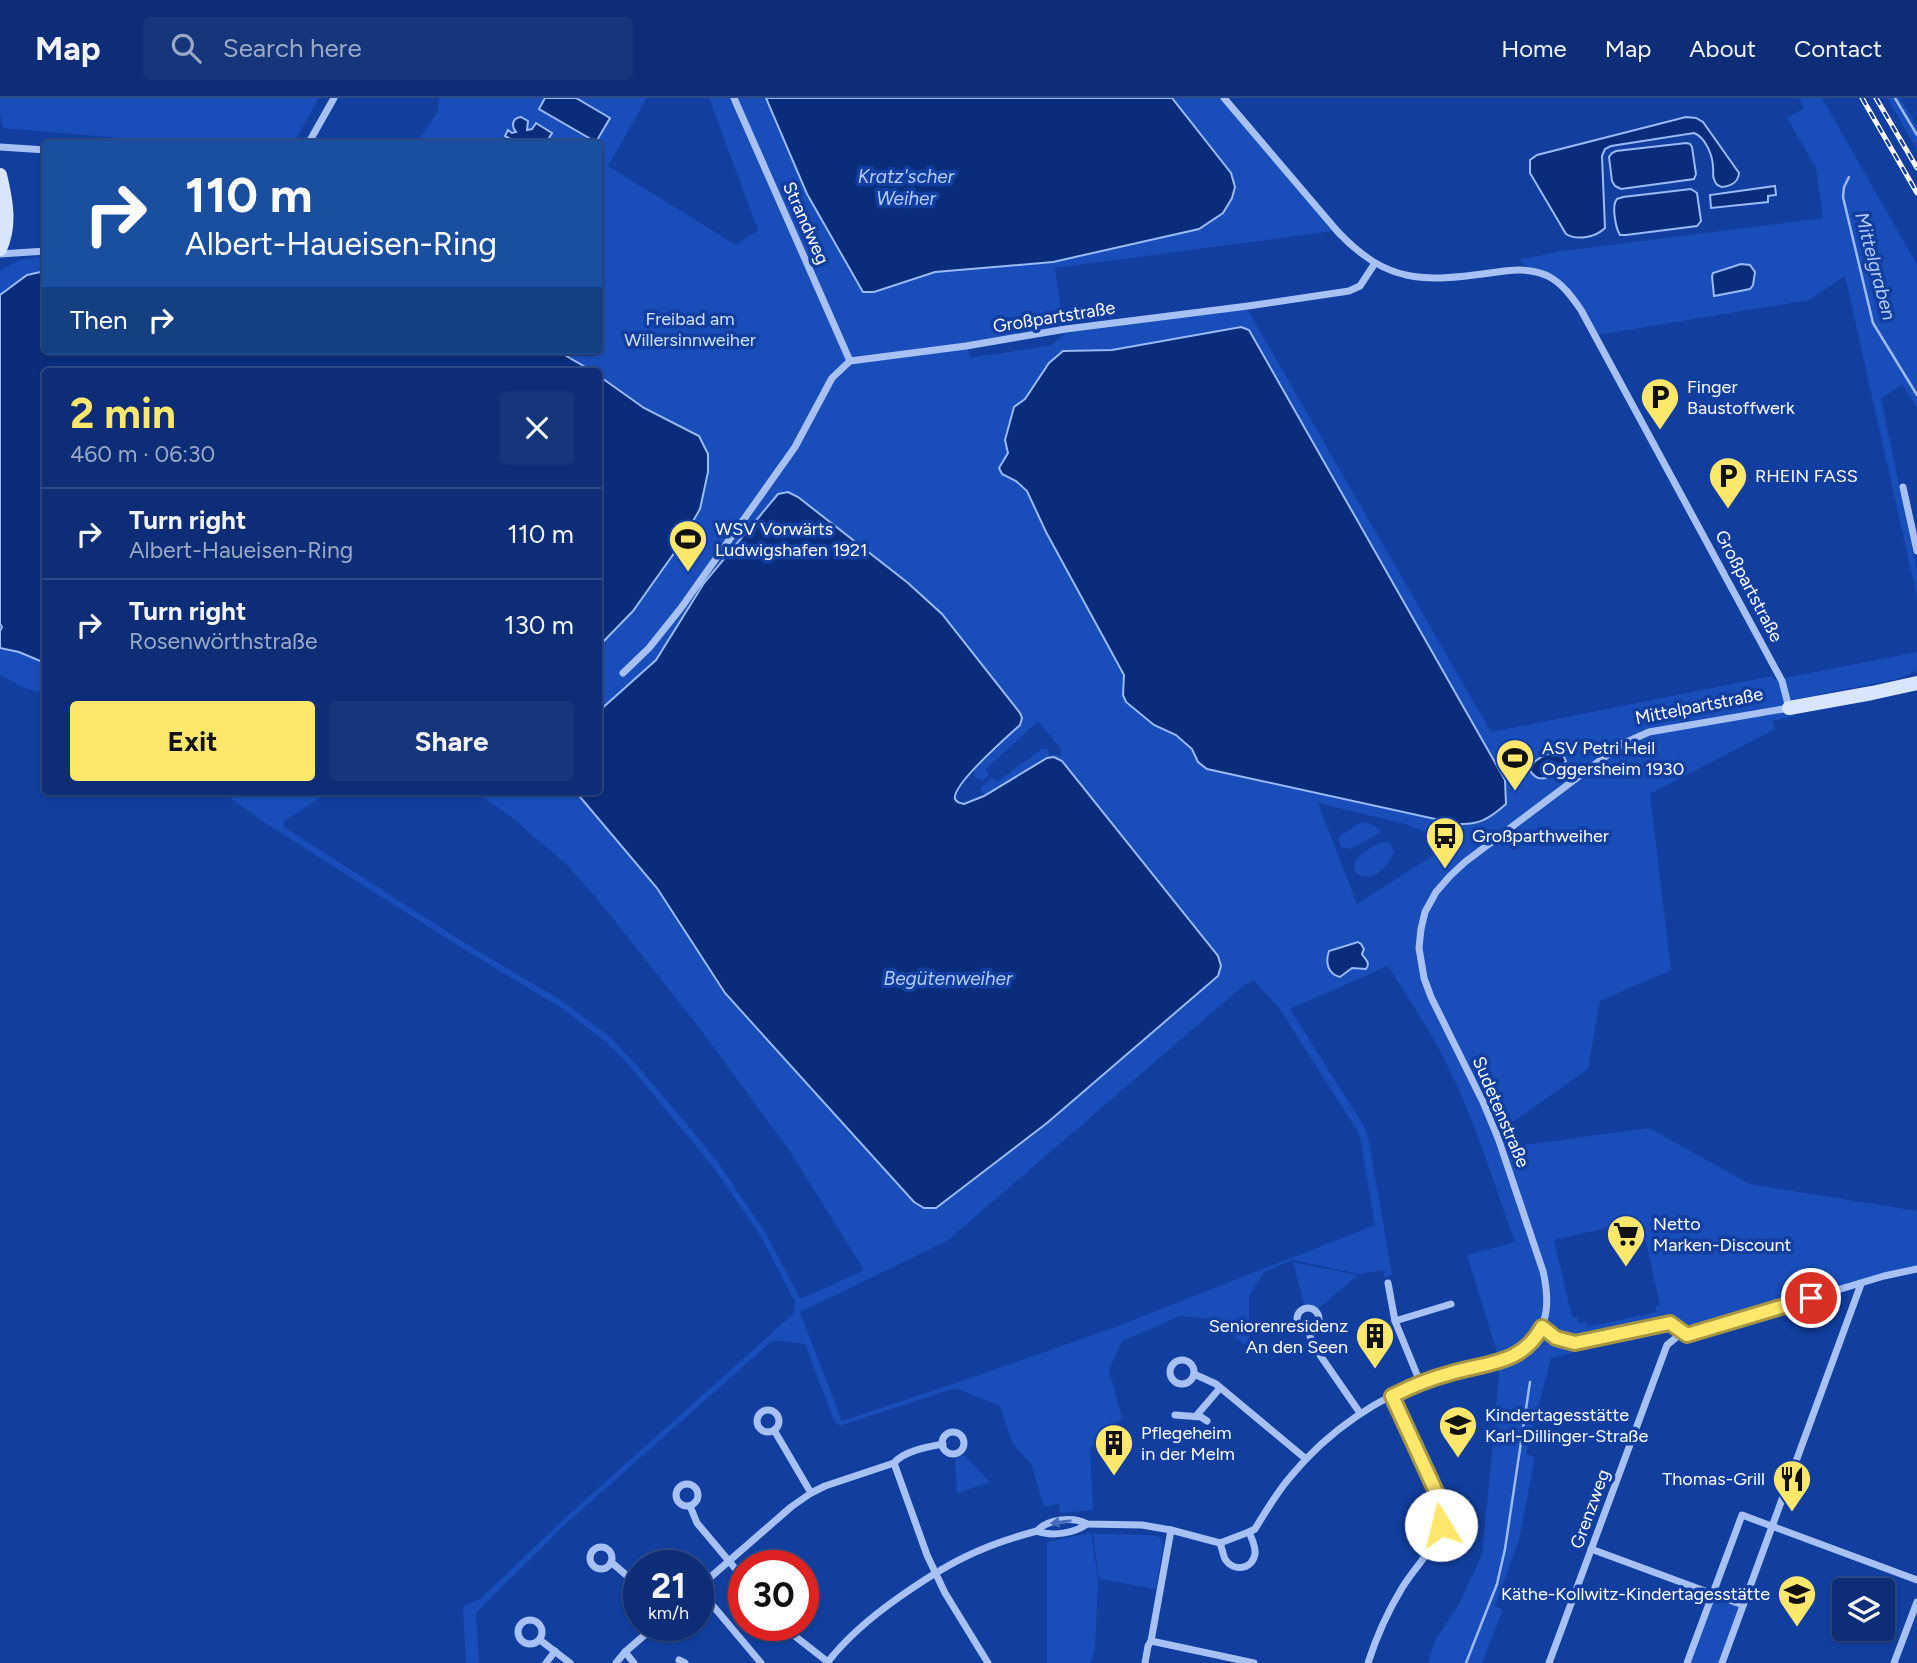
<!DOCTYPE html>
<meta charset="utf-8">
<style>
body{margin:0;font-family:Figtree,sans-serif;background:#16367c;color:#f1f3f6;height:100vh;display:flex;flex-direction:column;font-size:26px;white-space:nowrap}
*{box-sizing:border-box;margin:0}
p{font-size:23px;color:#9aa8c6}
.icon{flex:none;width:38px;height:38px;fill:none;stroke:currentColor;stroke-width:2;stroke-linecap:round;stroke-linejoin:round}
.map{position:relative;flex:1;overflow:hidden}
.panel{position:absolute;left:42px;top:270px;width:560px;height:427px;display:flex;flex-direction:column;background:#0d2e77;border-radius:7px;box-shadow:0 2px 5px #0004,0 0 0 2px #2d4a89}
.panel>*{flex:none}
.banner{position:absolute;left:42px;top:42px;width:560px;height:214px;border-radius:7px;box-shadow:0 2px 5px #0004,0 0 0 2px #2d4a89;background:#1a4fa0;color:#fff;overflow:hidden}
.controls{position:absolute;left:1832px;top:1480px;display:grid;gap:14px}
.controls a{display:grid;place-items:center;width:63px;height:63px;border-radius:7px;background:#0d2e77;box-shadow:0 2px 5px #0004,0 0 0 2px #2d4a89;font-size:35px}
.speed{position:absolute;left:623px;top:1452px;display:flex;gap:14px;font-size:35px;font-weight:700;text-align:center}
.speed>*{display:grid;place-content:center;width:91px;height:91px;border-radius:50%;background:#0d2e77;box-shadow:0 2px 5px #0004,0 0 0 2px #2d4a89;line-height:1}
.speed small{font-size:18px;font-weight:400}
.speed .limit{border:10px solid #d22;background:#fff;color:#111}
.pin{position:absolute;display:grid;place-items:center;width:60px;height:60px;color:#fff;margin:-30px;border:4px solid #fff;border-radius:50%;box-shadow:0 2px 7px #0007}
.me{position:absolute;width:77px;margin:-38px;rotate:351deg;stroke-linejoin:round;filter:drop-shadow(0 0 5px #0008)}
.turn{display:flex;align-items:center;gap:24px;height:147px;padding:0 28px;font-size:32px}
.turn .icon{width:91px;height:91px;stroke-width:2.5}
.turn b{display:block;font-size:49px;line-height:60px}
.then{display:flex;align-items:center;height:66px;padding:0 28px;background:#0003;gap:14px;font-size:26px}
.round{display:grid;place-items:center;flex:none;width:74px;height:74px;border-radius:7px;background:#16367c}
.head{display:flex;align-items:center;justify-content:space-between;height:119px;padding:0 28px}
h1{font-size:42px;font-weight:700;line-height:52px;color:#ffe76c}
.primary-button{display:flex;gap:14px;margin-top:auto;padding:14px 28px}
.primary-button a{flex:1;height:80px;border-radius:7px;background:#ffe76c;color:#111;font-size:28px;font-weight:700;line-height:80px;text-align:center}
.primary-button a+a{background:#16367c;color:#f1f3f6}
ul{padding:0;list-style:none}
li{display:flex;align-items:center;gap:21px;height:91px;padding:0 28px;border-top:2px solid #2d4a89}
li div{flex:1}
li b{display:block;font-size:26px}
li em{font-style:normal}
header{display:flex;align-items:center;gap:42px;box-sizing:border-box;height:98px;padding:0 35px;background:#0d2e77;border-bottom:2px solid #2d4a89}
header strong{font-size:33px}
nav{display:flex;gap:38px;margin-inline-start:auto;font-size:24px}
.search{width:490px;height:63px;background:#16367c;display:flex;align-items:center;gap:18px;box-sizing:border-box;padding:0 24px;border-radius:7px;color:#9aa8c6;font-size:26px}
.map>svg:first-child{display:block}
</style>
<header>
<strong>Map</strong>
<div class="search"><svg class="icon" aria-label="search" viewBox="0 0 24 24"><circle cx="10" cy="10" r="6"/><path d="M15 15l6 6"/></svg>Search here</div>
<nav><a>Home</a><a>Map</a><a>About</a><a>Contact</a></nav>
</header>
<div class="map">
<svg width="1917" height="1565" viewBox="0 0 1917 1565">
<rect width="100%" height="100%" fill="#113e9f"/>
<g fill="#194db9" fill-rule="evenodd">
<path d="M0,0h319l-26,46 -113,-1 -177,-15 -3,-13z"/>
<path d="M439,0h208l-39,68 128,79 22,-15 -49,-132h57l41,96 67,98 61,-20 118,-10 178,-89 -59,-75h48l114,133 -279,37 9,62 -96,19 2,9 82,-13 13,-12 182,-24 244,423 281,-56 2,4 143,-28v19l-20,8 -106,21 3,16 -22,5 3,8 -125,65 21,176 -71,31 -12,68 -85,60 7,18 139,-19 101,56 167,27v55l-229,66 -18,-12 -84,18 2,11 -37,9 -25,96 9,3 -16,83 -24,66 8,4 -21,53h-54l7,-22 25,-39 22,-47 13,-133 4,-50 -3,-23 -29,-94 48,-13c-20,-55 -37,-112 -62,-165 -18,-39 -42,-75 -65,-111l-98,43 74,117 4,10 24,139 -8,2 -1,-7 -23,4 -67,-14 -29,12 -15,24v52l-37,-29 -32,-3 -58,25 -13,29 13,48 -32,30 3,62 -33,3 -1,-9 -15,3 -12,-41 -20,-24 -12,-36 -45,-18 -116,38 -1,-4 -3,1 -30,-79 -32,-4 -204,181 -93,92 3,50h-13l-3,-57 17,-7 86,-82 227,-203 2,-12 -35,-67 -46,-67 -86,-104 -22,-22 -46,-35 -98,-59 -197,-125 -44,-32h110l-47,30v6l181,116 97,58 48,36 23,24 58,68 28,35 46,68 35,66h3l61,-28 -75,-120 -88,-120 -103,-130 -32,-36 -56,-48 -36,-25h101l82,97 68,105 189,209 10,6 12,-1 111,-84 171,-147 -171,-218 -63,38 -3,-8 11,-10 5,4 45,-33h6l1,6h12v-6l-23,-28 -53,49 4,5 -6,5 -7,-2 -2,-3 1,-9 45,-41 -78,-111 -34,-31 -110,-86 -20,-3 -74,89 -48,77 -57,51v-65l34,-35 44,-62 23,-40 8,-37 -9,-36 -55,-28 -45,-32 -1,-5h-6l-36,-21h42v-206l-181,-1 21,-32zM1241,229l217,497 -251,-55 -9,-7 -6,-13 -16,-14 -22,-10 -31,-30 1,-20 -78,-143 -19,-41 -11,-10 -14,-7 -3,-6 9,-15 6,-46 11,-8 24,-36 34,-14 29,1zM1318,705l87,21 38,15v10l-86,55zM1254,882l27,31 75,118 4,8 15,88 -265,104 -157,55 -111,37 -42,-109 147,-71 297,-256zM1641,1122l19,85 -5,1 1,6 -68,15 -2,-5 -7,1 -2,-6h-5l-18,-77z"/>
<path d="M1799,0h23l95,167v143l-15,-24 -21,15 36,170v28l-72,-321 -36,24 -211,35 -27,-44 -43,-24 -9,-7 43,-9 261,-33 -7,-50 -29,-50 17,-10z"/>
<path d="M1887,0h13l17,28v24z"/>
<path d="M45,158v15l-18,4 -27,20v-24l19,-11z"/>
<path d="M0,550l19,4 26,11v30l-21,-5 -24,-13z"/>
<path d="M1361,724c8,1 14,3 19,9v2l-29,16 -10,-2 -2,-5v-5z"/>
<path d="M1384,744l6,1 4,9c-19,45 -63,19 -25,-3 5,-4 9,-6 15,-7z"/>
<path d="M1293,1164l65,13 -40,34 -6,-4 -8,-1z"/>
<path d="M964,1357l26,27 -33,11 -2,-34z"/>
<path d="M1091,1435l7,46 -3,71 -5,13h-43v-121z"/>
<path d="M1093,1436l57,1 10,2 3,8 -7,44 -57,-10z"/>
<path d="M1713,1496l30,11 -21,58h-35z"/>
</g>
<g fill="#0a2d7b" stroke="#9abaf8" stroke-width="2">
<path d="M545,0h31l34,20 -14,24 -57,-33z"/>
<path d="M766,0h406l59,75 4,14 -3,11 -9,15 -24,16 -146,33 -118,10 -61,20h-11l-56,-98z"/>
<path d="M521,19l7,4 -1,9 5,-1 4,-6 16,10 -6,10h-28l-13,-7 3,-6 4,3 4,-1c-5,-6 -4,-14 5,-15z"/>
<path d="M1686,19l10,1 7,4 36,51c-1,10 -8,13 -17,14 -5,-2 -6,-2 -8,-8 -2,-4 0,-7 -1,-11 0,-13 -8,-31 -19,-35l-83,13 -6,3 -3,7 3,72c-9,9 -28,13 -39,6l-36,-61v-13l7,-5z"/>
<path d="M1686,45l4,1 2,3 4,27 -2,5 -73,10 -6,-3 -3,-5 -3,-24 3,-4 4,-2z"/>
<path d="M1775,88l1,9 -8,1v6l-57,6 -1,-13z"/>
<path d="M1691,91l6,4 4,28 -4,5 -71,9h-6c-4,-6 -9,-30 -3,-36 2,-1 4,-1 6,-2z"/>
<path d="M1741,166l9,1 5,7 -2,13 -3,4 -36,7 -2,-20 1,-3z"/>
<path d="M45,173l1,79h510l36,21h-546l-1,292 -26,-11 -19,-4v-17l2,-4 -2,-3v-329l27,-20z"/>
<path d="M1241,229l8,3 256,450 1,24c-16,14 -26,21 -48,20l-251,-55 -9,-7 -6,-13 -16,-14 -22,-10 -28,-23 -3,-7 1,-20 -78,-143 -19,-41 -11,-10 -14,-7 -3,-6 9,-15 -3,-13 9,-33 11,-8 24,-36 14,-12 49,-1z"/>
<path d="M599,278l45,32 55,28 9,18v18l-8,37 -23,40 -44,62 -34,35z"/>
<path d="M788,394l10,5 110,86 34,31 78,99 2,5 -2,7c-11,10 -69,60 -65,74 2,4 5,4 9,5l20,-8 63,-38 7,-1 8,4 156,195 3,10 -3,10 -171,147 -111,85h-12l-10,-6 -189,-209 -68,-105 -82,-97h23l1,-80 57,-51 48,-77 74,-89z"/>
<path d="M1557,654l7,5 2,4c-10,12 -26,28 -37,8 5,-10 18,-16 28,-17z"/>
<path d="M1358,844l3,2 3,5 -2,5c3,6 9,8 4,15l-14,-1 -12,9c-12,-3 -15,-14 -11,-26z"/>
</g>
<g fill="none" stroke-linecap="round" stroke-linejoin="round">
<g stroke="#9abaf8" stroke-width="2.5">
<path d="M1895,0l22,37"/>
<path d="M1849,79l-5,10 -1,10 30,126 44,72"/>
<path d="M1466,1565l31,-79 8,-35 25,-167"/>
</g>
<g stroke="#a8c1f5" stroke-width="7">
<path d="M734,0l116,263"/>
<path d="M308,46l26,-46"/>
<path d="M0,49l46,3"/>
<path d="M0,156l46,-3"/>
<path d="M1903,389l14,64"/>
<path d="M623,575l26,-25 32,-40 114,-161 37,-69 18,-17 116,-15 100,-17 182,-23 101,-15 11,-5 15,-23"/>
<path d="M1388,1185l7,38 25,61"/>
<circle cx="1308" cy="1221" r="11"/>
<path d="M1395,1223l56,-17"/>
<path d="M1542,1229l15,11 18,5 94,-20 18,12 197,-59 33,-7"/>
<path d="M1308,1232l5,15 47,68"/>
<circle cx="1182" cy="1274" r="12"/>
<path d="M1194,1276l22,10 90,75"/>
<circle cx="768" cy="1323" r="11"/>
<path d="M1175,1317l26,2 6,4"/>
<path d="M1196,1318l24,-28"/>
<path d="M774,1332l37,63"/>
<circle cx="953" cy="1345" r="11"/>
<path d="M894,1365c10,-12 33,-16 49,-19"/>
<circle cx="687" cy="1397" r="11"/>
<path d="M690,1408l7,17 47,56"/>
<path d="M1171,1432l-20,111 103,22"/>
<path d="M1037,1433c15,6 38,2 50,-7"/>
<path d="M1220,1445c2,5 3,12 5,16 8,13 27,11 30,-5 1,-7 -3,-15 -6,-22"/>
<circle cx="601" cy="1460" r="11"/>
<path d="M1591,1451l152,56"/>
<path d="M611,1464l28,24"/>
<circle cx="530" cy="1534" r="12"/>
<path d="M782,1528l46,36"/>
<path d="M540,1542l30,23"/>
<path d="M625,1554l9,11"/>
<path d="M679,1562l6,3"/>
<path d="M546,1565l9,-12"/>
<path d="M616,1565l9,-11 30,-26"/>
<path d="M761,1565l-63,-75 93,-81 20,-14 14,-7 69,-23 33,92 18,38 43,70"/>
<path d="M827,1565c20,-26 44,-46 71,-65 48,-34 82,-52 139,-67 11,-12 36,-15 50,-7l55,1 29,5 49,13 29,-11 6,-3c11,-18 22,-37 36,-53 37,-45 88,-80 143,-98 26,-8 77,-14 95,-32 21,-21 20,-49 14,-75l-45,-133 -15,-36 -52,-105 -7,-19 -5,-30 2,-19 4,-17 11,-20 14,-16 15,-14 157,-118 27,-12 140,-24 -7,-27 -201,-371c-9,-13 -18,-26 -33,-34 -19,-9 -39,-6 -58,-3 -66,9 -103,11 -152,-41l-114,-134"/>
<path d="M1145,1565l3,-17 3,-5"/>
<path d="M1368,1565c8,-25 20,-52 34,-75 20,-33 48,-48 36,-92l-46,-100"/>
<path d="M1549,1565l118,-318 16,-13"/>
<path d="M1687,1565l55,-148 175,65"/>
<path d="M1722,1565l139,-379"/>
<path d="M1894,1565l23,-61"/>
</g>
<g stroke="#d9e4fd" stroke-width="14">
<path d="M0,77c6,25 11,50 0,74"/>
<path d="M1789,610l83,-15 45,-10"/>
</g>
<g stroke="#fff" stroke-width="5">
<g id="rail">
<path d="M1862,0l55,95"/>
<path d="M1876,0l41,70"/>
</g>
</g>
<use href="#rail" stroke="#113e9f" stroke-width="2.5" stroke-dasharray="8" stroke-linecap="butt"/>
</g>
<defs><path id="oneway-solid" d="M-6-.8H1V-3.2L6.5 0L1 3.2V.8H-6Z" transform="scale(1.75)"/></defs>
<use fill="#466cbd" href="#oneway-solid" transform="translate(1061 1424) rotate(172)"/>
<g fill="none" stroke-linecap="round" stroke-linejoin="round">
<g stroke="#a69646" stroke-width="18">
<path id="route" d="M1441,1427l1,-14 -4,-15 -46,-100c18,-9 36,-17 56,-22 37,-12 73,-8 94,-47l14,11 19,5 95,-20 17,12 124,-37"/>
</g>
<use href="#route" stroke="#ffe76c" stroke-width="12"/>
</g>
<defs>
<g id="parking-pin" transform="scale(2.0125)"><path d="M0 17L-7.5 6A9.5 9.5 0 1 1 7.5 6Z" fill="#ffe76c" stroke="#113e9f"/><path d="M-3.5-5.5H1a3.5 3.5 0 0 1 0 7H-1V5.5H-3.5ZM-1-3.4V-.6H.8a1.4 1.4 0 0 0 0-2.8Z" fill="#111"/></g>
<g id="stadium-pin" transform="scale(2.0125)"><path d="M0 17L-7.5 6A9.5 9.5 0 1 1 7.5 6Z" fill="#ffe76c" stroke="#113e9f"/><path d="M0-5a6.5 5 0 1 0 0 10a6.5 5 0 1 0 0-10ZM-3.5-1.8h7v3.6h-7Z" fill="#111"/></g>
<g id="bus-pin" transform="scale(2.0125)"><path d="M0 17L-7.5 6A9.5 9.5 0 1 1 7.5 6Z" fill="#ffe76c" stroke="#113e9f"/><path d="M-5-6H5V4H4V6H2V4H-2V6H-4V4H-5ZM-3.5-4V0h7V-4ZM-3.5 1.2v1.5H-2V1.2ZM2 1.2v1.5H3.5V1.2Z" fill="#111"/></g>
<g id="supermarket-pin" transform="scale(2.0125)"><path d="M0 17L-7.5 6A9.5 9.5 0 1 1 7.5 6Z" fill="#ffe76c" stroke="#113e9f"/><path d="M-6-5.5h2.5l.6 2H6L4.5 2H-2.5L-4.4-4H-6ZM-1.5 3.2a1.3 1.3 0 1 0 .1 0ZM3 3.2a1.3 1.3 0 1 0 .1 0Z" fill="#111"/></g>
<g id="building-pin" transform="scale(2.0125)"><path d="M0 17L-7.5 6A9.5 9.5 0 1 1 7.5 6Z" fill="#ffe76c" stroke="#113e9f"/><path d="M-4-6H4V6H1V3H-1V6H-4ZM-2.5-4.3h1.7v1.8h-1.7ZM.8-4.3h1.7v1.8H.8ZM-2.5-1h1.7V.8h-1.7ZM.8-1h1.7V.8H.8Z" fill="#111"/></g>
<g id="school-pin" transform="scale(2.0125)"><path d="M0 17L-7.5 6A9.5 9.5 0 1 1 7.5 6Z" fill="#ffe76c" stroke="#113e9f"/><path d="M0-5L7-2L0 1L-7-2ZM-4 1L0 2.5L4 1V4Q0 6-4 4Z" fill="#111"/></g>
<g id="restaurant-pin" transform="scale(2.0125)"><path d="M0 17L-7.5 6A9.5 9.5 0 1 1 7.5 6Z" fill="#ffe76c" stroke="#113e9f"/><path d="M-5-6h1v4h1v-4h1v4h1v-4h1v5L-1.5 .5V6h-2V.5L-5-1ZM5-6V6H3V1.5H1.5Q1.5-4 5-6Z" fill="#111"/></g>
</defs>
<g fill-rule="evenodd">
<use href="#parking-pin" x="1660" y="299"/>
<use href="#parking-pin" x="1728" y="378"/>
<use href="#stadium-pin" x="688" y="441"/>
<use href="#stadium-pin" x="1515" y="660"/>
<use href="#bus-pin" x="1445" y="738"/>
<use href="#supermarket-pin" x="1626" y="1136"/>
<use href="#building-pin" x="1375" y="1238"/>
<use href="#school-pin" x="1458" y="1327"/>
<use href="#building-pin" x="1114" y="1345"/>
<use href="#restaurant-pin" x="1792" y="1381"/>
<use href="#school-pin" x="1797" y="1496"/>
</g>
<g text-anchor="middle" stroke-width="7" stroke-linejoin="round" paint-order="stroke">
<g font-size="18" fill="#fff" stroke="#113e9f">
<text transform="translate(806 125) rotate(66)" y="6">Strandweg</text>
<text transform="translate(1054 219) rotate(-9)" y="6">Großpartstraße</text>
<text transform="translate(1749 488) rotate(62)" y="6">Großpartstraße</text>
<text transform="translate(1699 608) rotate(-11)" y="6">Mittelpartstraße</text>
<text transform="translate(1501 1014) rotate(67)" y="6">Sudetenstraße</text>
<text transform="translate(1590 1411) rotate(-70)" y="6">Grenzweg</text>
</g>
<g font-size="18" fill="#d1e0fe" stroke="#113e9f">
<text x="690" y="227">Freibad am<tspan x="690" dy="21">Willersinnweiher</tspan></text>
</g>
<g font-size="18" fill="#fff" stroke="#113e9f" text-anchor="start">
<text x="1687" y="295">Finger<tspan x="1687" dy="21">Baustoffwerk</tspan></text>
<text x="1755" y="384">RHEIN FASS</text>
<text x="715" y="437">WSV Vorwärts<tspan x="715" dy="21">Ludwigshafen 1921</tspan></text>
<text x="1542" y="656">ASV Petri Heil<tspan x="1542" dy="21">Oggersheim 1930</tspan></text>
<text x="1472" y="744">Großparthweiher</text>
<text x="1653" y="1132">Netto<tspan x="1653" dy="21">Marken-Discount</tspan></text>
<text x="1348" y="1234" text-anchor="end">Seniorenresidenz<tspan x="1348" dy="21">An den Seen</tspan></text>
<text x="1485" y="1323">Kindertagesstätte<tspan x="1485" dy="21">Karl-Dillinger-Straße</tspan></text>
<text x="1141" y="1341">Pflegeheim<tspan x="1141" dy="21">in der Melm</tspan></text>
<text x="1765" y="1387" text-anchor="end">Thomas-Grill</text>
<text x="1770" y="1502" text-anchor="end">Käthe-Kollwitz-Kindertagesstätte</text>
</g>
<g font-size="19" font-style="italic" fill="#b5ccfb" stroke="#113e9f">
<text x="906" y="85">Kratz'scher<tspan x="906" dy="22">Weiher</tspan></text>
<text transform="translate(1876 168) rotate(75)" y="7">Mittelgraben</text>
<text x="948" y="887">Begütenweiher</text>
</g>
</g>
</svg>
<div class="controls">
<a><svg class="icon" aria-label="layers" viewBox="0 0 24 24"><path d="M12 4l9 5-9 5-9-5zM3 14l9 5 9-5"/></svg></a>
</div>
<div class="speed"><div>21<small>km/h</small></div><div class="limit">30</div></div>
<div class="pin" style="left:1811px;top:1200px;background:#d93025"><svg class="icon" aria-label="arrive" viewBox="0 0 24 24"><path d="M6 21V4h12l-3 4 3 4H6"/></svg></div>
<svg class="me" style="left:1441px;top:1427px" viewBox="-20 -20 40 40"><circle r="19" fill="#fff"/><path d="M0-13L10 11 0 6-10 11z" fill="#ffe76c"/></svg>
<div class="banner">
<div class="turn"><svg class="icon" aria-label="right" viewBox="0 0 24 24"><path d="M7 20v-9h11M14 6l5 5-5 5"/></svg><div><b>110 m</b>Albert-Haueisen-Ring</div></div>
<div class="then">Then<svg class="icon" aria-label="right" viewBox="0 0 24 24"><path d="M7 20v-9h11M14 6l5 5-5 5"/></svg></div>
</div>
<section class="panel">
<div class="head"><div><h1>2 min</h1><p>460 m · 06:30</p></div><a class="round"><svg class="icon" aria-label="close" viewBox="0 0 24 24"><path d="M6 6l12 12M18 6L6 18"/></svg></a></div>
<ul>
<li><svg class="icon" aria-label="right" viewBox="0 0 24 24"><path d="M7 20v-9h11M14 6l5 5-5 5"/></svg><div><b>Turn right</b><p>Albert-Haueisen-Ring</p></div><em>110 m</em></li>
<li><svg class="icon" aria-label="right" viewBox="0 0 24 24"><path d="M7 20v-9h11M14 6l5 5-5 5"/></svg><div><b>Turn right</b><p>Rosenwörthstraße</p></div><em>130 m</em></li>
</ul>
<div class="primary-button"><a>Exit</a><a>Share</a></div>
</section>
</div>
